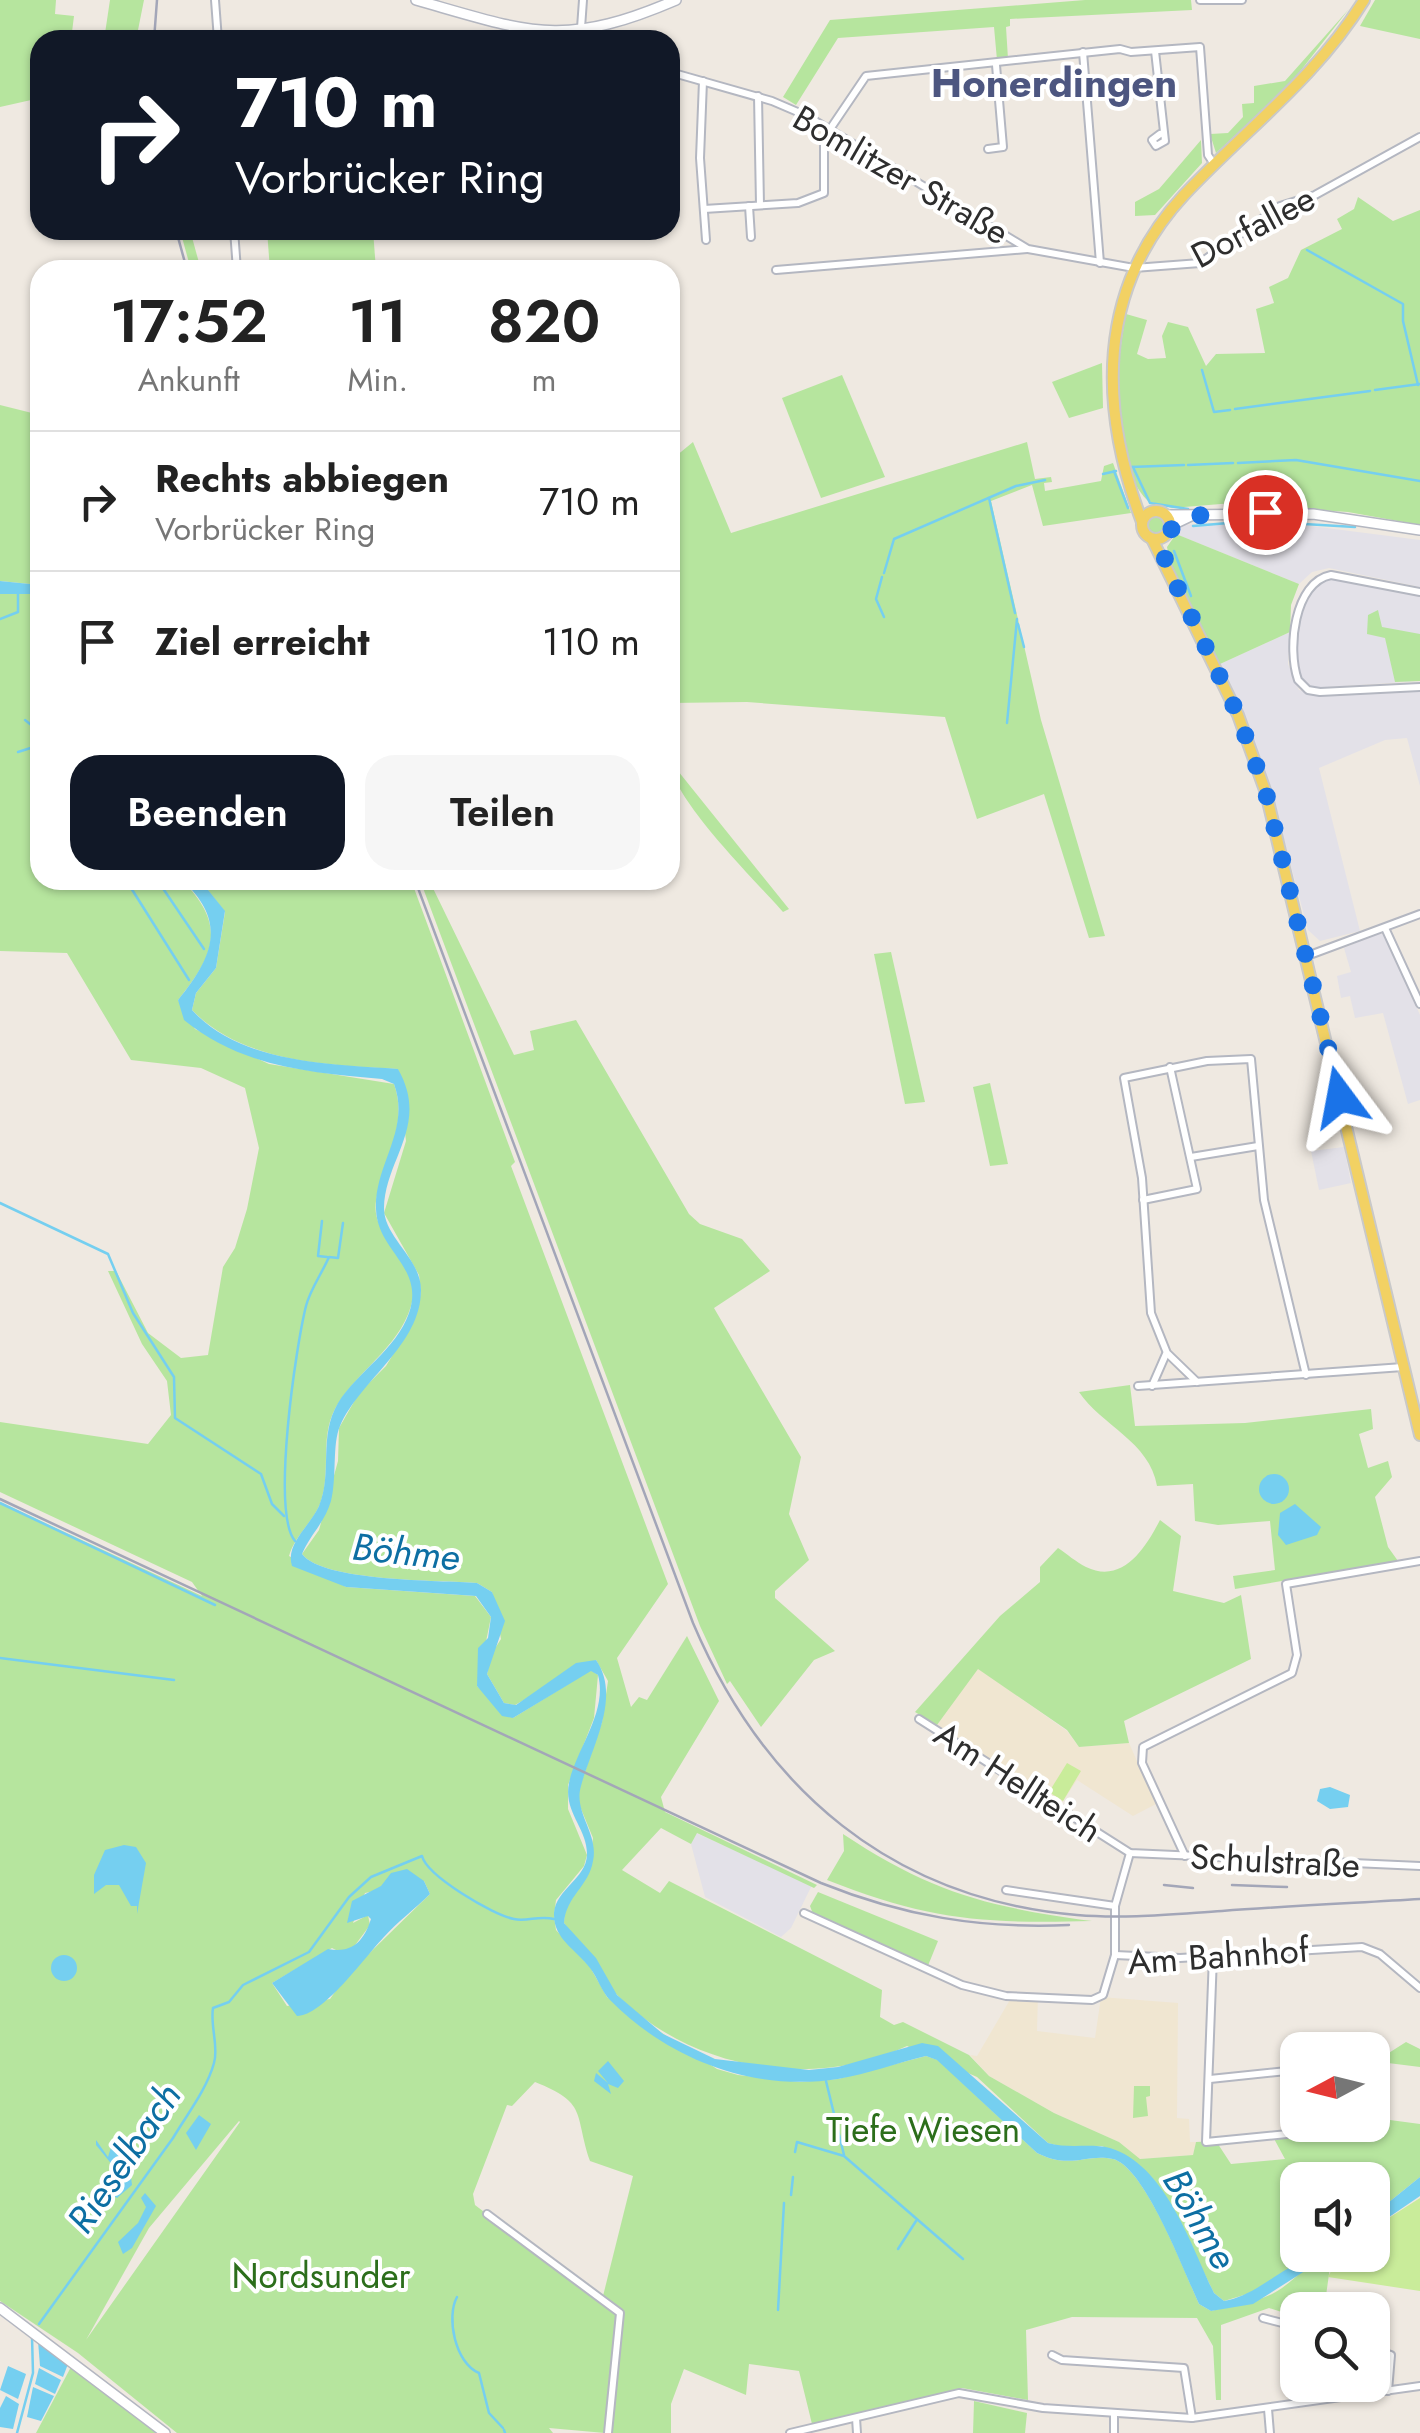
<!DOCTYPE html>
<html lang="de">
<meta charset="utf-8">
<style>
body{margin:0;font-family:Jost,sans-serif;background:#f6f6f6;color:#222;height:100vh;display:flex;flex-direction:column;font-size:38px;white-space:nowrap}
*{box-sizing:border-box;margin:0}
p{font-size:32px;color:#767676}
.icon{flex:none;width:55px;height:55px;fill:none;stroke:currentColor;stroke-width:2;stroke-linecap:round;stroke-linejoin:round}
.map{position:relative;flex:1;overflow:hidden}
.details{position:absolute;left:30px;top:260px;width:650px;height:630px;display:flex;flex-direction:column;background:#fff;border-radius:30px;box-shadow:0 2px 8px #0004}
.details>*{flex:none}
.banner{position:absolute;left:30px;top:30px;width:650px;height:210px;border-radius:30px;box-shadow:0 2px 8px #0004;background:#111827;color:#fff;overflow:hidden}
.needle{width:65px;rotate:263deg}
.fabs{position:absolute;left:1280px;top:2032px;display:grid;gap:20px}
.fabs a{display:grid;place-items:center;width:110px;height:110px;border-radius:20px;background:#fff;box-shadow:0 2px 8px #0004;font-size:50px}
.pin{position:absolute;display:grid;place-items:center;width:85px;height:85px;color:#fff;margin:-42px;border:5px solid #fff;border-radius:50%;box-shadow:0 2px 10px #0007}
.me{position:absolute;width:110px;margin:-55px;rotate:347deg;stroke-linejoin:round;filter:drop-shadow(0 0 8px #0008)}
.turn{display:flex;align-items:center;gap:35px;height:210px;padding:0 40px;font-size:45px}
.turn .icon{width:130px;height:130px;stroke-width:2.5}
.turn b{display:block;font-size:70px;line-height:85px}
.eta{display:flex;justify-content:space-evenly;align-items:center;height:170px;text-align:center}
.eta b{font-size:60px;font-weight:600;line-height:70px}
.cta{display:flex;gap:20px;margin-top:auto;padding:20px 40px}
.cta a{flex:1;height:115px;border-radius:30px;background:#111827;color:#fff;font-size:40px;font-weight:600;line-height:115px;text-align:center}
.cta a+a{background:#f6f6f6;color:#222}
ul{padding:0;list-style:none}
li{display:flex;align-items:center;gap:30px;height:140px;padding:0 40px;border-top:2px solid #e0e0e0}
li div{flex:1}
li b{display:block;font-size:38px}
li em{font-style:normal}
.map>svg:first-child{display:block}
</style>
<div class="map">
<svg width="1420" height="2433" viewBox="0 0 1420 2433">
<rect width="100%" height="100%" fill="#efe9e1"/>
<g fill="#e3e1e8">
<path d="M1264,520l156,20v47l-91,-19 -17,4 -13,12 -123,-50 7,-9z"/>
<path d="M1331,576l89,18v87l-105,7 -11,-6 -8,-20 4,-55 7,-19z"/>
<path d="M1290,632l-2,32 11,26 28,6 93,-6v96l-13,-48 -22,2 -66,28 41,163 -40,10 -12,-11 -38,-143 -50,-123z"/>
<path d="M1379,933l5,2 36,80v85l-12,4 -25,-91 -28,5 -5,-22 -9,2 -4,-22 14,-4 -7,-24z"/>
<path d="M1344,1147l7,36 -32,7 -8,-39z"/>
<path d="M696,1833l116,52 -21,43 -10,9 -76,-40 -14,-53z"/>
</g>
<g fill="#f0e6d1">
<path d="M978,1668l89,63 12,16 50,-4 27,61 -23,12 -56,-36 -17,26 -123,-81z"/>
<path d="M1014,1993l24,1 -1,37 58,7 6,-41 77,6 -1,115 12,1 1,23h6l-3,13 -54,4 -20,-17 -65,-29 -65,-37 -19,-21 7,1z"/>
</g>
<g fill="#b6e59e" fill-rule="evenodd">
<path d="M0,0h56l-1,14 19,2 -3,24h-31v58l-40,9z"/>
<path d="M110,0h34l-8,40h-32z"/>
<path d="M1085,0h106l1,10 -182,9v7l-4,1 2,32 -11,1 -3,-33 -156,11 -42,67 -13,-8 47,-77z"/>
<path d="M1375,0h45v39l-60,-13z"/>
<path d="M1349,9l-62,79 -71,65 -6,-19 18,-1 15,-16 -1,-13 12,-1v-17l31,-5z"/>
<path d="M1201,140l1,23 -47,52 -20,1v-14l24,-13z"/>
<path d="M1358,197l35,24 27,-11v315l-72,-13 -86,-6 -1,-4 -27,6 -1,-5 -61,5 -24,-7c-41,-42 -32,-135 -22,-187l21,6 -10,34 11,5 18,-1 -4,-22 6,-14 20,5 18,39 10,-12 49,-1 -9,-44 18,-6 -5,-16 19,-9 13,-28 41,-21 -5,-10 17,-10z"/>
<path d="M180,230h10l11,40h-10z"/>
<path d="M267,230h106l3,40h-106z"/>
<path d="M1102,363l1,45 -34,10 -17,-36z"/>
<path d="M842,375l43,102 -64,21 -39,-100z"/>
<path d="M0,405l40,10v170l-40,-4z"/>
<path d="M693,442l38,91 296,-91 8,37 16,-2 1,5 -8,1 1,8 56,-10 3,-15 9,-3 18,50 -88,13 -11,-41 -41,16 50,219 64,216 -16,2 -45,-144 -67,25 -32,-102 -198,-15 -77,1v-242z"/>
<circle cx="1156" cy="525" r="11"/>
<path d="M1176,534l123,50 -8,21 -1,27 -70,32 -50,-101 -3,-16z"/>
<path d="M0,594h40v286h142c45,46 33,74 -4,120l17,29 74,35 125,20c15,42 -11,76 -18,117 -6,37 44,60 37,97 -9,45 -50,68 -74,104 -22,33 -6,68 -19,102 -8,19 -26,33 -31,52l57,31 129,9 16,21 -14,69 36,32 78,-48 7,5 -4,43 -26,67v24l19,46 -3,11 -28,34 -2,16 2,14 34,37 17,30 110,72 21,6 62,7 38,-3 88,-23 12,4 99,93c34,17 49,0 76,6 32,8 72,114 86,145l12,7c19,-5 43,-8 61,-17 23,-11 39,-39 67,-39l-9,12 -6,43h-26l-1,7 -28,-9 -48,17v75h-5l-3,-54 -16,-28 -125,-1 -46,13 2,70 -66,-12 -150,36 -13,-53 -50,-7 -3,31 -62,-26 -13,35v29h-60l12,-120 -20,-17 30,-120 -43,-15c-16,-48 -2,-58 -55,-79l-23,24 -5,-1 -34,89 2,11 142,109 -12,119 -56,-5 4,5h-376l-99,-80 -78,-52v-799l202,94 -10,-14 -192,-90v-70l148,22 23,-29 -4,-34 -25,-37 -34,-73h8l32,62 33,25 27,-3 15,-88 12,-19 12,-39 12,-61 -14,-60 -44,-20 -70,-8 -64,-107 -67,-2zM424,1881l6,13 -84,82 -16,23 -43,7 -15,-23 60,-35 10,5 11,-5 17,-23 -2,-10 -15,8 12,-30zM239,2121l1,1 -154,218 63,-112z"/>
<path d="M1378,610l4,17 38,7v47l-25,1 -10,-44 -18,-4 1,-19z"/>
<path d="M670,761l119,148 -6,3c-26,-30 -113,-115 -113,-151z"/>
<path d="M200,880h211l104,282 -4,4 157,418 -51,74 14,49 8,-10 8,3 40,-64 32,65 -58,96 4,15 152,73 -3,3 -117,-55 -6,11 -30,-16 -39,42 38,23 9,-12 213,109 -2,27 14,8 9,-3 66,33 20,21 65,37 65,29 21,17 53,-4 3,-13 20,-1 15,23 54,-5 -13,-24 100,-10 1,-62 33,-21 14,7v18l-32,-4 -7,47 9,2v8l30,4v53l-47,38 -1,-35h-74v75h13l-57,37 -30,9 -10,-8 -42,-84 -40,-49 -30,-14 -35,2 -19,-5 -71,-66 -70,-31c-94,44 -214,24 -288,-49 -21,-21 -37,-50 -55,-74l1,-19 23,-30 5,-36 -14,-34v-15l23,-67 6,-41 -12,-21 -81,45 -11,-2 -17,-29 5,-21 9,-14 -9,-47 -15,-9c-36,-3 -154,-1 -175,-29l17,-24 19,-69 1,-33 20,-35 27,-27 28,-46 7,-27 -2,-18 -35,-62 22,-72 -8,-72c-69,-4 -155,-6 -206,-59l4,-17 20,-25 9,-56z"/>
<path d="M420,880h9l85,175 20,-5 -4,-19 46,-11 113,194 11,10 42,15 28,32 -56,37 87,149 -12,57 20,46 -34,31v7l60,53 -21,9 -53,67 -31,-46 -3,3 -27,-58z"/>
<path d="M891,952l34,150 -20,2 -31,-150z"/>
<path d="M990,1083l18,81 -18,2 -17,-79z"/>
<path d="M1130,1385l5,41 110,-3 126,-14 2,20 -14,5 9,34 20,-7 4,16 -17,20 13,50 10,14 -163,28 -2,-13 42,-6 -5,-49 -52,4 -23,-4 -2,-37 -36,2c-7,-44 -56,-61 -78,-94z"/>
<path d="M1160,1520l21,16 -8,55 51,12 17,-8 10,64 -127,62 5,22 -50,4 -12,-17 -89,-61 -41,56 -22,-13 85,-96 40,-34v-15l18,-19c9,6 18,14 28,19 37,18 60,-20 74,-47z"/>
<path d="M843,1834c89,59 145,73 249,87 -108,3 -164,-1 -265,-41l17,-29z"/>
<path d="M818,1892l120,49 -11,27 -114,-54 -3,-8z"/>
<path d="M1134,2086h16v10l-4,1 2,19 -15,2z"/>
<path d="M72,2365l84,68h-120z"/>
<path d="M974,2401l53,12 -2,20h-52z"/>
</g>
<g fill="#c9ec9a">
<path d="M1067,1763l14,8 -18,30 -14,-9z"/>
<path d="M1420,2198v93l-92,-14 11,-22h33l1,-27z"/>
</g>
<g fill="#75cff0">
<path d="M0,581l40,4v9h-40z"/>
<path d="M182,880h18l25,31 -9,57 -20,25 -4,17c49,54 139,54 206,59 32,56 -13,90 -14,139 0,30 37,50 37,82 0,55 -60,89 -81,136 -8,18 -3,52 -9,75 -6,21 -21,34 -29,53 21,28 139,26 175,29l15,9 13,29 -18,53 17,29 12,2 60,-42 20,-3c26,37 -5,88 -15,126 -8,26 18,48 12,75 -4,25 -27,35 -29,62l32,35 21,37 46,39 52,25 94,11 29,-3 84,-24 16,3 110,97c21,6 43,0 62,5 56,17 81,98 104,145l10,8c40,-7 66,-46 106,-46l-77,49 -42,7 -12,-7c-14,-30 -54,-137 -86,-145 -27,-6 -42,11 -76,-6l-100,-93 -11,-4c-29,7 -58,18 -88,23 -84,13 -169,-19 -228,-79 -9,-9 -12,-22 -20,-32 -14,-19 -37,-29 -36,-55 2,-24 32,-34 33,-58 1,-26 -24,-43 -18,-72 7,-34 39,-71 29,-108l-7,-4 -78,47 -11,-2 -25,-30 1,-38 10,-10 3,-21 -15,-21 -130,-9 -54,-21c-7,-22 18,-40 27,-60 14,-34 -1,-69 19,-103 20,-32 58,-53 71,-90 16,-46 -32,-62 -33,-104 -2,-44 35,-79 18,-125l-12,-5c-70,-6 -141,-12 -198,-59l-6,-20c35,-43 50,-78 4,-120z"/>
<circle cx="1274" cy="1489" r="15"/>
<path d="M1295,1504l26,23 -4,8 -31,10 -8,-10 2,-22z"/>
<path d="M1330,1787l20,8 -2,12 -18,2 -13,-8 3,-12z"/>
<path d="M124,1845l12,2 10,16 -9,51v-8h-6l-12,-21h-13l-12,9v-19l11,-25z"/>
<path d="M407,1869l17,12 6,13c-15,15 -33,28 -47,44 -18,19 -60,78 -86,78l-25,-33 56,-34c22,4 35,-5 43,-30l-3,-3 -21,7 5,-22 29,-15 10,-13z"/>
<circle cx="64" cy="1968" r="13"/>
<path d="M608,2061l16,20 -6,7 -10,-4 3,10 -17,-13 2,-8 12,10 -10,-12z"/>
<path d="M199,2115l12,9 -15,26 -10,-17z"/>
<path d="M121,2135l4,3 -4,30 10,9 1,8 -15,13 -6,-4 9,-4 1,-12 -4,-2 1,-4 -22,-27v-5l12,17 5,-16z"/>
<path d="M1420,2177v19l-47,32v-13z"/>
<path d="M145,2193l11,13 -24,42 -9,6 -5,-12 20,-19 8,-16 -5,-9z"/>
<path d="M38,2341l30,23 -5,13 -23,-11z"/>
<path d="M8,2366l18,8 -8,25 -18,-9z"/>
<path d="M39,2368l22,12 -6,14 -20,-10z"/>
<path d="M33,2387l21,9 -13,25 -14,-4z"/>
<path d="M6,2396l13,8 -6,25 -13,-2v-19z"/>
</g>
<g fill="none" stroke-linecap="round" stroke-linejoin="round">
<g stroke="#75cff0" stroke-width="2.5">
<path d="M1307,250l96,54v17l15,64"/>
<path d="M1202,370l12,42 16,-2"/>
<path d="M1375,390l45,-6"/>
<path d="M1235,409l135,-18"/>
<path d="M1238,463l58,-3 124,21"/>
<path d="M1188,465l45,-2"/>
<path d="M1131,467l53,-2"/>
<path d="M1133,467l17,36 38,6"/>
<path d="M1114,471l14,37"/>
<path d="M1103,474l13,-3"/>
<path d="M989,498l26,115"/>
<path d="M1193,526l59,-5 103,6"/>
<path d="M1174,551l17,45"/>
<path d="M884,573l10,-34 122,-53 29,-6"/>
<path d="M882,577l-6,22 8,18"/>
<path d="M0,619l18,-7v-19"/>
<path d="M1018,624l6,23"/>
<path d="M25,720l15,12"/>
<path d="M1007,723l10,-104"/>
<path d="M18,752l22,-7"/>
<path d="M126,880l63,100"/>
<path d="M160,884l44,65"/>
<path d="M0,1203l108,51 25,59 41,64 1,41 86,56 11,30 12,12"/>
<path d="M322,1221l-4,35 9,1"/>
<path d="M0,1503l215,102"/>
<path d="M295,1541c-24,-29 1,-195 11,-235 4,-16 16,-33 23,-49l9,1 5,-35"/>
<path d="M0,1658l174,22"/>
<path d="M826,2081l18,74"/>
<path d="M795,2152l2,-10 47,14 119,103"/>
<path d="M791,2195l2,-18"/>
<path d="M898,2249l18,-28"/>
<path d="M457,2297c-11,20 -2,66 22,76l10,40 14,15"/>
<path d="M778,2310l6,-107"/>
<path d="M39,2324l134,-186c13,-22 34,-49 41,-75 5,-16 -4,-37 -1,-55l16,-6 14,-17 66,-33 40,-55 22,-20 51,-21c5,20 71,59 92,63 13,3 25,-4 40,0"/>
<path d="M504,2430l1,3"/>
<path d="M17,2433l16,-60 -1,-36"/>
</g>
<g stroke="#b4b7c1" stroke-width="10">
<g id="street">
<path d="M215,0l3,40"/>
<path d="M1200,0h42"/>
<path d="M581,28l2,-28"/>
<path d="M1155,51l10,90 -9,5 -4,-6 8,-6"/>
<path d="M1083,52l17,211"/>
<path d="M670,72l102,29 35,15 221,133 106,19 66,-5 80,-57 35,-11 105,-58"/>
<path d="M703,81l-3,77 6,82"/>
<path d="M758,96l2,109"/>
<path d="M988,149l15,-2 -7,-82"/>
<path d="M749,206l2,31"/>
<path d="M704,209l94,-6 26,-10v-55l42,-62 254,-27 11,3 69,-5 8,108 6,9"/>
<path d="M234,230l3,40"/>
<path d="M776,270l251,-21"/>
<path d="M1420,592l-89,-17c-37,7 -44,74 -33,105l10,10 12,2 100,-5"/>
<path d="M1385,928l35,76"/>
<path d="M1307,956l113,-42"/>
<path d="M1191,1157l67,-11"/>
<path d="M1143,1200l54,-11 -27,-122"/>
<path d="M1197,1382l-30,-29 -16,-40 -9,-135 -18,-100 83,-17 44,-2 13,141 42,175"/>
<path d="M1138,1386l265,-19"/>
<path d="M1152,1386l14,-32"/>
<path d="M919,1719l211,134 290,13"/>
<path d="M1185,1856l-43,-93 1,-16 149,-74 5,-18 -11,-71 134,-23"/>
<path d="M1006,1890l109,16"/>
<path d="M804,1913l158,72 44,11 86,4 11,-5 12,-40v-49l15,-53"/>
<path d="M1115,1955l65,3 182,-11 18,7 40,34"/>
<path d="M1213,1956l-7,186 101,-10 -1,-7"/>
<path d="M1210,2079l86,-9 2,7"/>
<path d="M487,2214l133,99 -12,120"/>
<path d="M1263,2318l35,9"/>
<path d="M1372,2349l19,6 -3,36"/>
<path d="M1052,2355l10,5 122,8 8,50"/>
<path d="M1268,2409l2,24"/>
<path d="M1114,2413v20"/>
<path d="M856,2418l1,15"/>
<path d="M790,2433l169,-40 84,15 149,10 228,-32"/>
</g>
</g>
<g stroke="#b4b7c1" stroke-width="12">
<g id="secondary">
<path d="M416,0c113,32 146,49 260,0"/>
<path d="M1167,515l146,-1 107,16"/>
<path d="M1170,526l21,-10"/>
<path d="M0,2308l165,125"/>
</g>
</g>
<g stroke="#c9c9c9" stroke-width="14">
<g id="primary">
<circle cx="1156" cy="525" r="14"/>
<path d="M1142,522c-43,-114 -46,-232 42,-327 62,-66 132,-117 180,-195"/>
<path d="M1152,539l86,176 28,78 154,642"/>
</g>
</g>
<use href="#street" stroke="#fff" stroke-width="6"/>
<use href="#secondary" stroke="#fff" stroke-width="9"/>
<use href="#primary" stroke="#f2d163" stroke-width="10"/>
<g stroke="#a3a6b8" stroke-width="2.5">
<path d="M154,40l3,-40"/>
<path d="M176,230l11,40"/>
<path d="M415,880l278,743c71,167 199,276 384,292 48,4 97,-1 145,-4 66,-5 132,-8 198,-12"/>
<path d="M0,1499l821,384c82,33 159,46 248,42"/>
<path d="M1164,1885l29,3"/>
<path d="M1232,1885l55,2"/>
</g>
</g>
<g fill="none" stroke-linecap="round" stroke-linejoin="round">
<path stroke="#1a73e8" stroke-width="18" stroke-dasharray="0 32.4" d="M1265,512c-36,0 -78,-4 -101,25l1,24 73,154 28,78 74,304"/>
</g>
<g text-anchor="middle" stroke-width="8" stroke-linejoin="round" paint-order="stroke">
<g font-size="35" fill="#2e2e2e" stroke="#fff">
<text transform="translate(901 175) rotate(30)" y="12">Bomlitzer Straße</text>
<text transform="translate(1253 227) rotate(-28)" y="12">Dorfallee</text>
<text transform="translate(1018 1782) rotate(33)" y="12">Am Hellteich</text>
<text transform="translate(1275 1861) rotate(3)" y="12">Schulstraße</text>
<text transform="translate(1218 1956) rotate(-4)" y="12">Am Bahnhof</text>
</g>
<g font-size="35" fill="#2c6e1b" stroke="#fff">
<text x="923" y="2142">Tiefe Wiesen</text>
<text x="321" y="2288">Nordsunder</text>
</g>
<g font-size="38" font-style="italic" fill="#0d6fa3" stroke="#fff">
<text transform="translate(406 1552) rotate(6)" y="13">Böhme</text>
<text transform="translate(124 2158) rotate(-56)" y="13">Rieselbach</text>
<text transform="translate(1200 2219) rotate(60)" y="13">Böhme</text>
</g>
<g font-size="40" font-weight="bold" fill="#4d5680" stroke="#fff">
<text x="1054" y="97">Honerdingen</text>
</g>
</g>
</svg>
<div class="fabs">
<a><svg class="needle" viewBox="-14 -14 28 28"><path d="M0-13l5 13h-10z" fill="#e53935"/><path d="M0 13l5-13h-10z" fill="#767676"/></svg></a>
<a><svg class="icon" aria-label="sound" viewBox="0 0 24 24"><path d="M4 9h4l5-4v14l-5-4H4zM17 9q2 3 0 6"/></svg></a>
<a><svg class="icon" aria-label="search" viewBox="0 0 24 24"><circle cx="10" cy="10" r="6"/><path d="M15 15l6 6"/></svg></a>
</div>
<div class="pin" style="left:1265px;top:512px;background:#d93025"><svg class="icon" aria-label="arrive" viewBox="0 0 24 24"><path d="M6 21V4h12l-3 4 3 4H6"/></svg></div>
<svg class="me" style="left:1340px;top:1097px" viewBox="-20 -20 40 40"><path d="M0-17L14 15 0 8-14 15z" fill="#1a73e8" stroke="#fff" stroke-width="4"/></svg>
<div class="banner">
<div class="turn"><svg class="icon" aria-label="right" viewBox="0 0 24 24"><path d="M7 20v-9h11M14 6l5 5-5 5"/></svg><div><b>710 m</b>Vorbrücker Ring</div></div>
</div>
<section class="details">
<div class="eta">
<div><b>17:52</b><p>Ankunft</p></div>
<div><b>11</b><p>Min.</p></div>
<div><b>820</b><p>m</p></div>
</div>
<ul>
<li><svg class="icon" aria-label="right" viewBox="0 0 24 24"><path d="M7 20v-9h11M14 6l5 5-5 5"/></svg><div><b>Rechts abbiegen</b><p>Vorbrücker Ring</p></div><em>710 m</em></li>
<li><svg class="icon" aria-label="arrive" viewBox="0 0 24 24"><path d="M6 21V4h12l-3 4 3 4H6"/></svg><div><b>Ziel erreicht</b></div><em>110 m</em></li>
</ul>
<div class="cta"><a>Beenden</a><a>Teilen</a></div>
</section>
</div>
